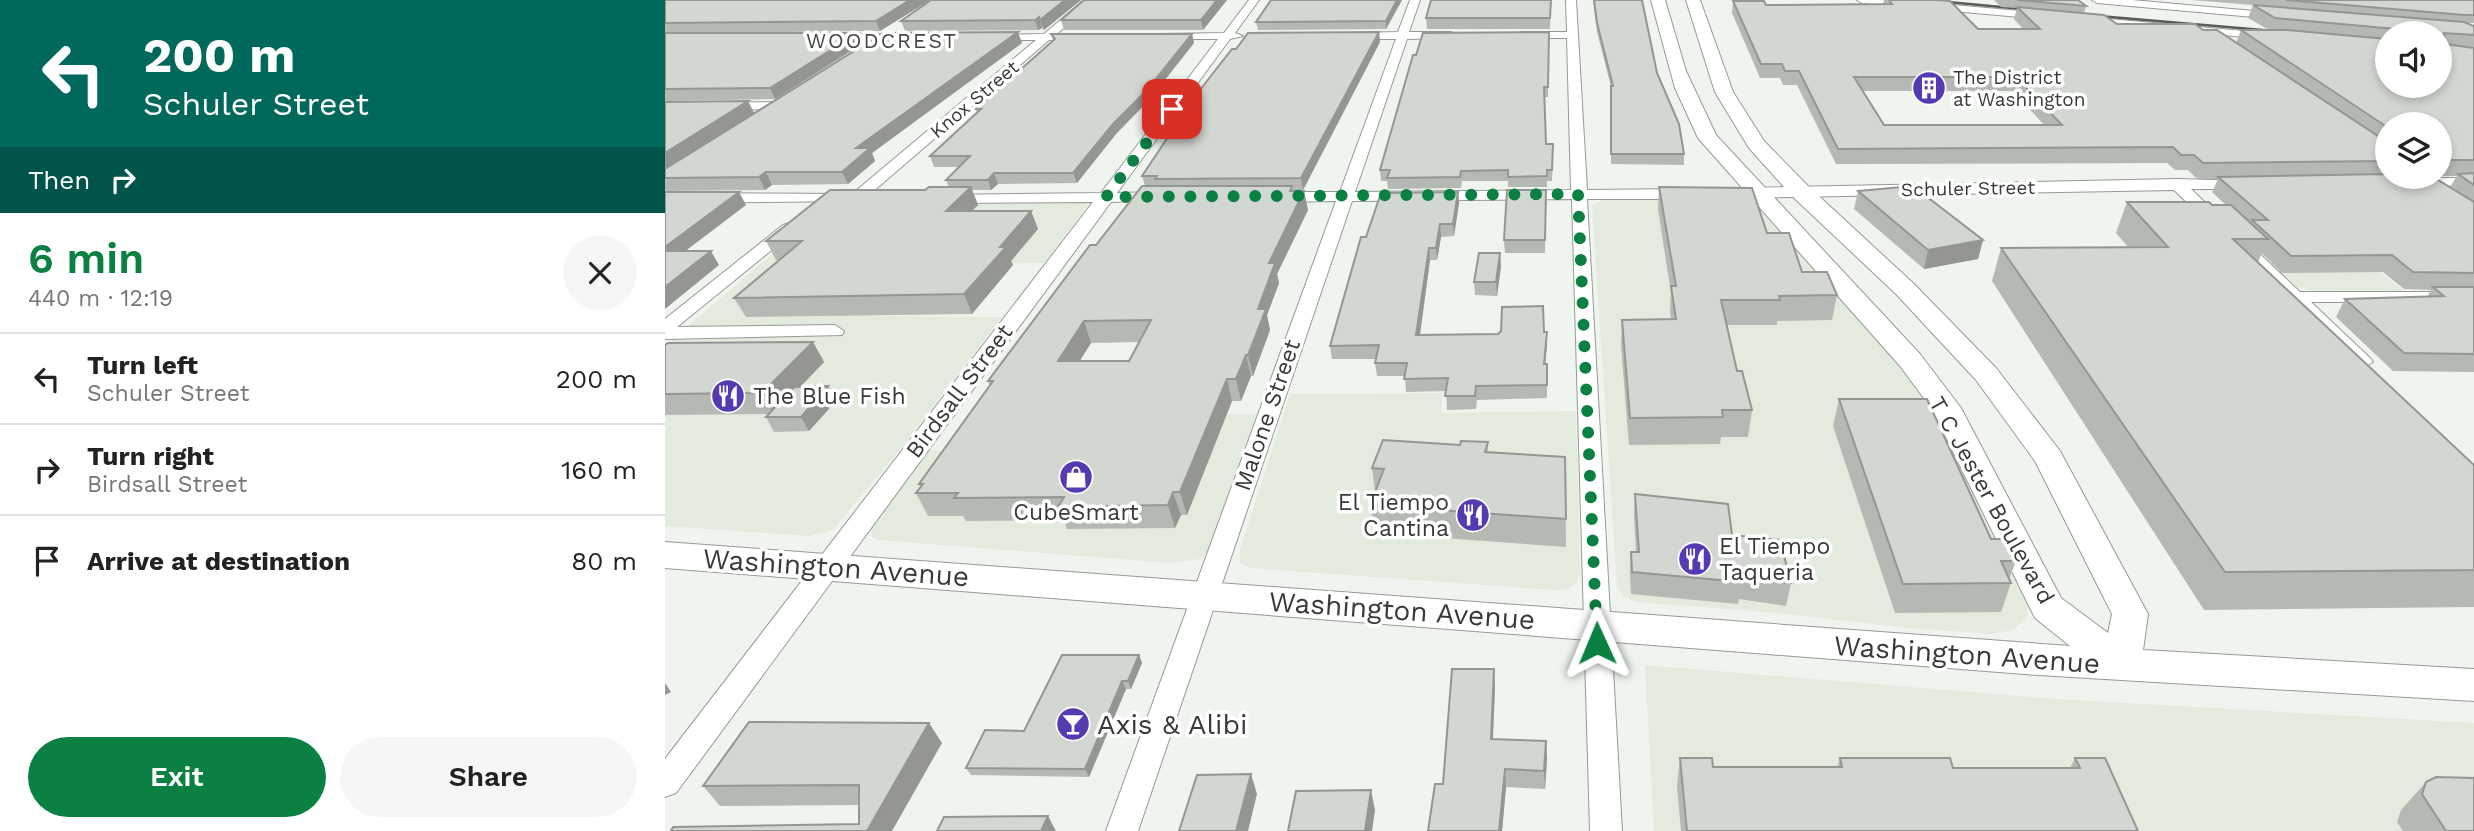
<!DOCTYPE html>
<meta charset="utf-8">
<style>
body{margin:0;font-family:"Work Sans",sans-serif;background:#f6f6f6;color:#222;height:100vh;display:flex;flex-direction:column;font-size:26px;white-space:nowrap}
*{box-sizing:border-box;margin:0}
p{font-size:23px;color:#767676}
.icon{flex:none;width:38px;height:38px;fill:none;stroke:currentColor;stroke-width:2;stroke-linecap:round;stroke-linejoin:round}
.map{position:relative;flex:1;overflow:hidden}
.side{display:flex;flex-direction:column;background:#fff;width:665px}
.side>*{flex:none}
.hud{background:#00695c;color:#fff;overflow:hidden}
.fabs{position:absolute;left:1710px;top:21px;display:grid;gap:14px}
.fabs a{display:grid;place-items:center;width:77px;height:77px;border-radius:50%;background:#fff;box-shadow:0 4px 10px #0003;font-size:35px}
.pin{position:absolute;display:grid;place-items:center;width:60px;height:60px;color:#fff;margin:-30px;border-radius:14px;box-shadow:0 4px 10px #0006}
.me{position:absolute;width:77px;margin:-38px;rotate:359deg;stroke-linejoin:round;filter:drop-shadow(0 0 5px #0008)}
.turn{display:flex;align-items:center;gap:24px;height:147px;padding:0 28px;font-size:32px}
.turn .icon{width:91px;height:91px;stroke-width:2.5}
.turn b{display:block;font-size:49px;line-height:60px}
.then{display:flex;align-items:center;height:66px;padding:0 28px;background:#0003;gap:14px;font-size:26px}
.round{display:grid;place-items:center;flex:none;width:74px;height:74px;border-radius:37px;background:#f6f6f6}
.summary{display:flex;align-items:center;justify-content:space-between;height:119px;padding:0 28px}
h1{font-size:42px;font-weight:600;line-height:52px;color:#0b8043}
.cta{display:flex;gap:14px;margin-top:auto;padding:14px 28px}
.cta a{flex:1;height:80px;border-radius:42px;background:#0b8043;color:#fff;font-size:28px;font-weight:600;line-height:80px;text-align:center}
.cta a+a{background:#f6f6f6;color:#222}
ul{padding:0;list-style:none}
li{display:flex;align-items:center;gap:21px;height:91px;padding:0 28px;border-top:2px solid #e0e0e0}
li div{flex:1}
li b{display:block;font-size:26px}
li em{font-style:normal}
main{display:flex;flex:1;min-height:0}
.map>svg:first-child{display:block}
</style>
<main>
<section class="side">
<div class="hud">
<div class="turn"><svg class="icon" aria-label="left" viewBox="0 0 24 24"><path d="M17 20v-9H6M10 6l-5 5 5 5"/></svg><div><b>200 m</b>Schuler Street</div></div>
<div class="then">Then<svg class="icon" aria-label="right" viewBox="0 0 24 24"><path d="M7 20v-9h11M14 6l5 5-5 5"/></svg></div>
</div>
<div class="summary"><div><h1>6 min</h1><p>440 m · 12:19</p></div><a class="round"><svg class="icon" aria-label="close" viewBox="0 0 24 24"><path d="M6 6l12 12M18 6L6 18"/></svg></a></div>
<ul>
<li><svg class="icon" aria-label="left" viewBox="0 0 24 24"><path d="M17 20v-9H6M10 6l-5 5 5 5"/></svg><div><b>Turn left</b><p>Schuler Street</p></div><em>200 m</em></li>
<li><svg class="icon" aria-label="right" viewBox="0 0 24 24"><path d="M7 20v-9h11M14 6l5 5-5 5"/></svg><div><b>Turn right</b><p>Birdsall Street</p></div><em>160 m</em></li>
<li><svg class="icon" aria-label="arrive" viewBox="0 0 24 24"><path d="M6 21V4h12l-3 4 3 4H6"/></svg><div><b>Arrive at destination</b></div><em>80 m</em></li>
</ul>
<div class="cta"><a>Exit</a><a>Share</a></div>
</section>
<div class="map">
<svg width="1809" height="831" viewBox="0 0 1809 831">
<rect width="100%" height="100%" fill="#f0f4ee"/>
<g fill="#e2ebde">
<path d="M1064,199l27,6 39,39 79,87 53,68 23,39 77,162 1,16 -15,14 -22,4 -84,-6 -119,-14 -153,-12 -13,-7 -5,-8 -25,-382 10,-5z"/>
<path d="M418,201l5,4 -44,58 -122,1 -51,52 131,1 -99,129 -70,84 -24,6 -144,-10v-180l159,-137 6,-3z"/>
<path d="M1666,233l73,58 -94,-1 -13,-3 -59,-53z"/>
<path d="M778,393l-2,20 135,-2 4,164 -4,8 -8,6 -15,1 -303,-22 -10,-5v-13l50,-156z"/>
<path d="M457,414h139l-50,135 -11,10 -30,4 -292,-23 -6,-3 -1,-9 56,-78 170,6z"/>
<path d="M980,665l411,34 418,24v108h-820z"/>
</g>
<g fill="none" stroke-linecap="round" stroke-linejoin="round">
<g stroke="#969a94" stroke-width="2">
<g id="minor">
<path d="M419,0h11l-38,34h23l6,3 -2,2 -35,1 -187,161 -197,2v-10l187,1 184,-154h-43l-6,-3 2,-2 55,-1z"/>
<path d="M584,0h10l-24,33 8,3 -13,3 -113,154 43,-1 5,2 3,3 -3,3 -54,2 -435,591 -11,4v-38l428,-557 -146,1 -5,-2 -3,-3 3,-3 159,-2 117,-154h-54l-4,-1v-4l64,-1z"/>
<path d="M745,0h10l-11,32h42l6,3 -6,3 -44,1 -52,153 216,-2 -4,-152h-46l-6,-3 6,-3h46l-1,-32h10l11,190 98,-1 8,5 -8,5h-98l35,632h-32l-18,-632 -220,2 -214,630h-32l230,-630 -57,1 -8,-5 8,-5h61l56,-153h-43l-6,-3 6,-3 45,-1z"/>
<path d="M1192,0h40l146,13 5,3 -5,3 -181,-16z"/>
<path d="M1427,0h40l144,13 5,3 -5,3 -179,-16z"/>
<path d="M1421,17l180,16 6,3 -6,3 -184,-17v-4z"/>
<path d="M236,34l6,3 -2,2 -73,2 -6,-3 6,-3z"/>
<path d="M115,102l7,4 -2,3 -120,2v-8z"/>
<path d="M1748,178h61v8l-66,-1 -2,-3 2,-3z"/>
<path d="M1512,179l72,2 3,3 -8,5h-53l109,103h174v10h-163l59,56 3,4 -10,6 -7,-2 -182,-176 -433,8 -8,-5 8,-5z"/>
<path d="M124,223l8,5 -2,3 -118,96 158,-2 9,6 -2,4 -177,4v-20l118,-94z"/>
</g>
</g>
<g stroke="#969a94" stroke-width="2">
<path id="secondary" d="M986,0h14l21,71 30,64 204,219 41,54 100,190 47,35 4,-19 -77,-153 -59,-81 -80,-86 -104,-98 -43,-48 -34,-56 -29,-92h14l33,92 31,49 44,45 106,98 82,84 64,83 88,163 -5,36 331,19v32l-436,-26 -1373,-107v-26l1405,104 -35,-28 -103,-209 -32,-43 -202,-228 -23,-50z"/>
</g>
<use href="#minor" fill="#fff" fill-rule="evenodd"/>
<use href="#secondary" fill="#fff" fill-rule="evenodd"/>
<g stroke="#595b58" stroke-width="2.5">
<path d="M1261,0l108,10"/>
<path d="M1422,15l199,17"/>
</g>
</g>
<g fill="#b5b9b4" fill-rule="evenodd">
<path d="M0,0h265l-50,31 -191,2 173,11 -87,55 -110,2z"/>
<path d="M266,0h150l-37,30 -2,-2 -4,2 -133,1 -4,-10z"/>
<path d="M562,0l-24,30h-139l-3,-10z"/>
<path d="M737,0l-16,29 -128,1 -2,-8z"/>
<path d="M766,0h120l-1,29h-123l-1,-11z"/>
<path d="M928,0h49l15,73 27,81v11l-73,-1v-77l-14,-55z"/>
<path d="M1219,0h53l41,29h45l-9,-10 3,-11 -16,-1 -7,-7h84l8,6 -2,7 33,11 86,6 33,13 5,-13h28l-21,-12 5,-13 -62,-5h283v23h-6l6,3v346l-81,-1 -57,-54 9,-18 82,-2 4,-7 -27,-1 -21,-17 -101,1 -20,-20 -4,9 216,203v142l-270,3 -212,-329 9,-33 127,-1 -12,-14 11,-31 99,3 -14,-13 6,-13h-21l-9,-9h-13l-8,-7 -331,1 -39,-79h-14l-3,-7h-20l-28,-65 1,-12 33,4 117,-1zM1722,33h52l-52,53zM1198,91h150l31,34h-160zM1722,124h52v52h18l-7,11 -63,-10z"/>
<path d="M714,32l1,10 -77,148h-10v1h11l4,19 -31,64 2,9 -12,32 3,15 -17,46h-2l-10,25h-9l-45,114h-6l-6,13 -108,1 -3,-9 -98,1 -3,-5h-35l-12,-23 4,-6 -1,-3 71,-98 -2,-5 108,-136 49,-59 -3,-10 34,-51 -1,-3zM475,342l-11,19h-50l12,-18z"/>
<path d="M884,32l-1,65h-3l1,47h7v10l-1,27h-5v6h-39v-6h-46l-1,7 -73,1 -1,-8h-6l-1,-11z"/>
<path d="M386,34h141l2,9 -45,57 -33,34 -39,49 -79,1 -7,6h-19l6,15 -7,6h60l7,18 -27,32 2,4 -41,49 -226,3 -12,-19 45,-38h-3l-10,-19 159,-51 24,-3 -3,-7 14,-13h-26l-4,-11 47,-43 -1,-4 77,-69z"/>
<path d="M357,43l-150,110 3,8 -27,23 -76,1 -7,5 -100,1v-89l83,-1 6,12z"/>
<path d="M994,187l108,46 35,39 35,23 -5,25 -55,1v4h-50l10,46 15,39 -4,27h-27l-1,7 -91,1 -8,-100 1,-25 49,-1 -1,-8 1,-18 -13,-84z"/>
<path d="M881,190l-1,63h-40l-1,-13z"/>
<path d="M1193,191l125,49 -5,19 -54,10 -70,-60z"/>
<path d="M793,192l1,11 -5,33 -13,1 -4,23h-7l-10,75 78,-1 46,-2 3,13 -2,19h2v34l-70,2 -1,9 -29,1 -1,-19 -40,1 -1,-16h-28l-2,-13 1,-4h-44l-2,-13 36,-109z"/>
<path d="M836,266l-4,30 -22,-1 -1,-13z"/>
<path d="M148,342l11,20 -24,25 36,14 -27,30 -35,1 -8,-15 2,-3 -103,1v-70z"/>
<path d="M1174,399l177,162 -7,18 2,4 -10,29 -106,1 -62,-187z"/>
<path d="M823,442v10l77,5 1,90 -191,-14 -5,-28 5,-13 -3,-24 88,-23z"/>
<path d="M970,494l97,41 59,48 -5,23 -47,-7 -1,5 -107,-10 -1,-20 1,-22h5l-2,-36z"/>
<path d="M474,655l3,8 -11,26h-5l-37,88 -118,-2 -5,-7z"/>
<path d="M829,669l1,18 -2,52 53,2 1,18 -2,30 -39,-2 -4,44h-74l15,-47z"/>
<path d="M277,743l-83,81v-19l-139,1 -17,-20z"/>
<path d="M1015,758l33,9h124l3,-9 113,10h117l5,-10 63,73h-457l-4,-45z"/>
<path d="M1761,782l48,49h-71l-6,-9 4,-12z"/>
</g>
<g fill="#949692">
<path d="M245,0h20l-50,31 -4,-10z"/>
<path d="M400,0h16l-37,30 -4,-10z"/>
<path d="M552,0h10l-24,30 -2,-10z"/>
<path d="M732,0h5l-16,29v-8z"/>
<path d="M374,17l3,11 -4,2 -3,-10z"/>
<path d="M353,32l4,11 -150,110 3,8 -27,23 -6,-12 14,-24z"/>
<path d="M714,32l1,10 -77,148 -2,-12z"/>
<path d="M193,33l4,11 -87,55 -5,-11z"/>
<path d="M527,34l2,9 -45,57 -33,34 -39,49 -4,-10 40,-49z"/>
<path d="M83,101l6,12 -89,57v-17z"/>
<path d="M101,172l6,13 -7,5 -6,-13z"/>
<path d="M329,173l4,11 -7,6 -3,-10z"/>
<path d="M306,187l7,18 -24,24 -8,-18z"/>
<path d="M639,191l4,19 -31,64 2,9 -12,32 3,15 -17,46 -5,-21 10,-46 11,-46z"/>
<path d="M74,192l7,13 -79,60 -2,-3v-15z"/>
<path d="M793,192l1,11 -5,33 -1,-12z"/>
<path d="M366,211l7,18 -27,32 2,4 -41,49 -8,-20 36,-47z"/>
<path d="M775,224l1,13 -4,23 -1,-12z"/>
<path d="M1318,240l-5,19 -54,10 4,-19z"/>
<path d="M764,248l1,12 -12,88 -2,-13z"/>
<path d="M46,251l8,14 -54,44v-22z"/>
<path d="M835,253l1,13 -4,30 -1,-14z"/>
<path d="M419,321l7,22 -25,40 -8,-22z"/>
<path d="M882,332v13l-3,33v-14z"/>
<path d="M148,342l11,20 -50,52 -12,-21z"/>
<path d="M581,355l5,21 -10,25 -5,-22z"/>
<path d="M562,379l5,22 -45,114 -7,-23z"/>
<path d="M163,386l8,15 -27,30 -8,-14z"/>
<path d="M508,492l8,23 -6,13 -7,-23z"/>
<path d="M474,655l3,8 -11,26 -3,-8z"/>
<path d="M829,669l1,18 -3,70 -1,-18z"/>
<path d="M457,681l4,8 -37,88 -4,-8z"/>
<path d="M0,683l6,9 -6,3z"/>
<path d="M264,723l13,20 -50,88h-25z"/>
<path d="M881,741l1,18 -2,30 -1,-18z"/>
<path d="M840,769l1,18 -4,44h-3z"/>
<path d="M586,774l6,20 -9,37h-12z"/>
<path d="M706,790l4,20 -3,21h-7z"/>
<path d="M383,816l8,15h-15z"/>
</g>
<g fill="#d3d7d1" stroke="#949692" stroke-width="2" fill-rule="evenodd">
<path d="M0,0h245l-34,21 -211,2z"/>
<path d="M266,0h134l-25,20 -1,-3 -4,3 -134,1z"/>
<path d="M419,0h133l-16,20h-140z"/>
<path d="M606,0h126l-11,21 -130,1z"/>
<path d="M766,0h120l-1,18h-124z"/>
<path d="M929,0h48l15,73 22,51 5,30h-73v-68h2l-16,-63z"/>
<path d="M1224,0h48l13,1 28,28h62l-23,-22 87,8 13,9h78l8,6h14l170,112v19l-184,2 -9,-8h-13l-8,-8 -335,2 -39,-78h-14l-3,-7h-21l-28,-63h31l2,4 126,-1zM1189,77h162l46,48h-178z"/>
<path d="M1352,0h61l8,6z"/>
<path d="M1621,0h188v15h-10z"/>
<path d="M1588,5l211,17 10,4v9l-30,-2 1,11 29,4v112h-35v-36h-52v3l-146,-97h46l100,9v47h52v-53h-43l-1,-4 -120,-11z"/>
<path d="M353,32l-162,116h14l-28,24h-76l-7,5 -94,1v-9l218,-136z"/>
<path d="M714,32l-78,146 -146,1 2,-3h-15l36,-54h-3l57,-73h4l12,-16z"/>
<path d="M884,32l-1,55h-4l2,57h7l-1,26h-5v6l-39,1v-7l-47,1 -1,6 -73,1 3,-8h-10l33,-115h3l7,-22z"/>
<path d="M0,33h193l-88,55 -105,1z"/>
<path d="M386,34h141l-45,56 -34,34 -40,49h-79l-6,7h-42l24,-24h-40l51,-47h-5l79,-70z"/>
<path d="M83,101l-83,52v-51z"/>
<path d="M1809,173v12l-16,-11z"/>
<path d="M1722,174v3h46l41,25v71l-61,-1 -21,-17 -101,1 -39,-36h16l-50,-43z"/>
<path d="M477,186h150l-2,5h14l-35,72h6l-17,46h8l-18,46h-2l-10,24h-9l-47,113h-7l-5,13 -110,2 6,-10 -110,1 4,-5h-42l7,-9h-4l74,-103h-5l102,-136h6zM486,320l-22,41h-71l26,-40z"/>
<path d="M1248,186l70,54 -55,10 -70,-59z"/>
<path d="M264,187h42l-25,24h85l-31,36h6l-42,47 -230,4 68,-57h-36l64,-51h95z"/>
<path d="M994,187l93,1 15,45h22l13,39h25l10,23 -58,1 1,4h-59l16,71h5l10,39h-30l1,7 -93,1 -8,-98 54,-1 -5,-33h5z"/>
<path d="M842,190h39l-1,50h-41z"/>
<path d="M0,192h74l-74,55z"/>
<path d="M793,192l-5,32h-13l-4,24h-7l-13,87 82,-1 3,-3 1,-24 41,-1 1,26h3l-3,32h3v21l-71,1 -1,10h-30l3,-18 -44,1 3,-16h-32l4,-18 -49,1 31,-109h5l15,-44z"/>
<path d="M1462,202h82l3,3h19l37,34h-35l241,226v105l-249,2 -224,-324 167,-1z"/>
<path d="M0,251h46l-46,36z"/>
<path d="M814,253h21l-4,29h-22z"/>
<path d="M1768,287h41v67l-70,-1 -59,-54 99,-3z"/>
<path d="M148,342l-51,51 -97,1v-49l3,-2z"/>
<path d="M163,386l-27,31h-35l28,-30z"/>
<path d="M1174,399h88l64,140h14l11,22h-15l10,22 -108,1z"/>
<path d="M718,440l77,5 1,-4 27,1 -3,10 80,5 1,62 -196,-14 14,-36 -12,-1z"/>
<path d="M970,494l93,10 4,31 48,5 11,43 -50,-6v5l-109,-10 -1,-20h8z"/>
<path d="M397,655h77l-11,26h-6l-37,88 -119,-1 19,-38 39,1z"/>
<path d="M787,669h42l-3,70 55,2 -2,30 -39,-2 -6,62h-71l7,-47h8z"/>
<path d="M84,722l180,1 -62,108h-196l2,-4 186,-3v-39l-156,1z"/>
<path d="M1015,758h32l1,9h129l-2,-9h110l3,10h127l-5,-10h30l33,73h-451z"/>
<path d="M586,774l-15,57h-57l18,-56z"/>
<path d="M1771,777l38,1v53h-28l-24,-37 4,-12z"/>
<path d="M706,790l-6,41h-77l8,-40z"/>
<path d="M383,816l-7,15h-104l7,-14z"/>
</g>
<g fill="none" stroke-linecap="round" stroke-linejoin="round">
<path stroke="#0b8043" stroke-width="12" stroke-dasharray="0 21.6" d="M507,109l-66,88 472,-3 19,449"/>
</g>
<defs>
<g id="building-disc" transform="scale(1.75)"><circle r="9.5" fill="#553ab2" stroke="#fff"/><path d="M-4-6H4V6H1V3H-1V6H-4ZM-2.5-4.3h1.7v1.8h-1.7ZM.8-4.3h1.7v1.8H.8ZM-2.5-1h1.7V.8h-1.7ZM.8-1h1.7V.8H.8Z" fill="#fff"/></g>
<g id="restaurant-disc" transform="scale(1.75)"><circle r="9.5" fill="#553ab2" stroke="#fff"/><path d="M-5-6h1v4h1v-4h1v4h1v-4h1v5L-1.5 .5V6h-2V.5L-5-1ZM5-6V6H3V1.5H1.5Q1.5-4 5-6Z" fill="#fff"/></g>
<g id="shop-disc" transform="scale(1.75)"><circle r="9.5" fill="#553ab2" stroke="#fff"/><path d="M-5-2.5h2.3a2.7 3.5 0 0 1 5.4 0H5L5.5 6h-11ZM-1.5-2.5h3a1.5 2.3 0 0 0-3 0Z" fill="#fff"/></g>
<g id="bar-disc" transform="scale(1.75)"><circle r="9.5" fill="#553ab2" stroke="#fff"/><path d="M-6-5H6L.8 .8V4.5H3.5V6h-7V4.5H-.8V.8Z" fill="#fff"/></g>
</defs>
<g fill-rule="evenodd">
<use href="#building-disc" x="1264" y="88"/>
<use href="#restaurant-disc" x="63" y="396"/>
<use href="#shop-disc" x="411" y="477"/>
<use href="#restaurant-disc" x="808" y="515"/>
<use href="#restaurant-disc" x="1030" y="559"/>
<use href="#bar-disc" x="408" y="724"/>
</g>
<g text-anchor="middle" stroke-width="7" stroke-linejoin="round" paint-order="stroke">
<g font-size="19" fill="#383a37" stroke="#fff" text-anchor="start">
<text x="1288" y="84">The District<tspan x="1288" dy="22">at Washington</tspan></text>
</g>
<g font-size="19" fill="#383a37" stroke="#fff">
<text transform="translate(309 99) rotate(-40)" y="7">Knox Street</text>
<text transform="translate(1303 188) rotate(-1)" y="7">Schuler Street</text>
</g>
<g font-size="21" letter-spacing="2" fill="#444842" stroke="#fff">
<text x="217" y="48">WOODCREST</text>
</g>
<g font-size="23" fill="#383a37" stroke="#fff">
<text transform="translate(294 391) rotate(-53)" y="8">Birdsall Street</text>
<text transform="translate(602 415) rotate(-71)" y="8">Malone Street</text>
<text transform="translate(1327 500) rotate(61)" y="8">T C Jester Boulevard</text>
</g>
<g font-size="23" fill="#383a37" stroke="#fff" text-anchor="start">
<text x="88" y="404">The Blue Fish</text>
<text x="784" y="510" text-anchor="end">El Tiempo<tspan x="784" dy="26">Cantina</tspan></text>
<text x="411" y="520" text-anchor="middle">CubeSmart</text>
<text x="1054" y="554">El Tiempo<tspan x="1054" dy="26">Taqueria</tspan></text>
</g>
<g font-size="28" fill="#383a37" stroke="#fff">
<text transform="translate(171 567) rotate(4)" y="10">Washington Avenue</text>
<text transform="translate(737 610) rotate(4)" y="10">Washington Avenue</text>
<text transform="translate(1302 654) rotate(4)" y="10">Washington Avenue</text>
</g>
<g font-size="28" fill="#383a37" stroke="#fff" text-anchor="start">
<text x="432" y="734">Axis &amp; Alibi</text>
</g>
</g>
</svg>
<div class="fabs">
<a><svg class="icon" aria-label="sound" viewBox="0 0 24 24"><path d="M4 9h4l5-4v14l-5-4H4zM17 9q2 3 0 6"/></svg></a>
<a><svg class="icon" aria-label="layers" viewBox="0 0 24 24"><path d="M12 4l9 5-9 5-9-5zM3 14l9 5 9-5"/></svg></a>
</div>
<div class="pin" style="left:507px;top:109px;background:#d93025"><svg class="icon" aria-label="arrive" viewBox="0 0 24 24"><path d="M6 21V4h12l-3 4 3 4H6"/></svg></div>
<svg class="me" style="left:932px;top:643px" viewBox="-20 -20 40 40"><path d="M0-17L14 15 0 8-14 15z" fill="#0b8043" stroke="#fff" stroke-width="4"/></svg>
</div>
</main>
